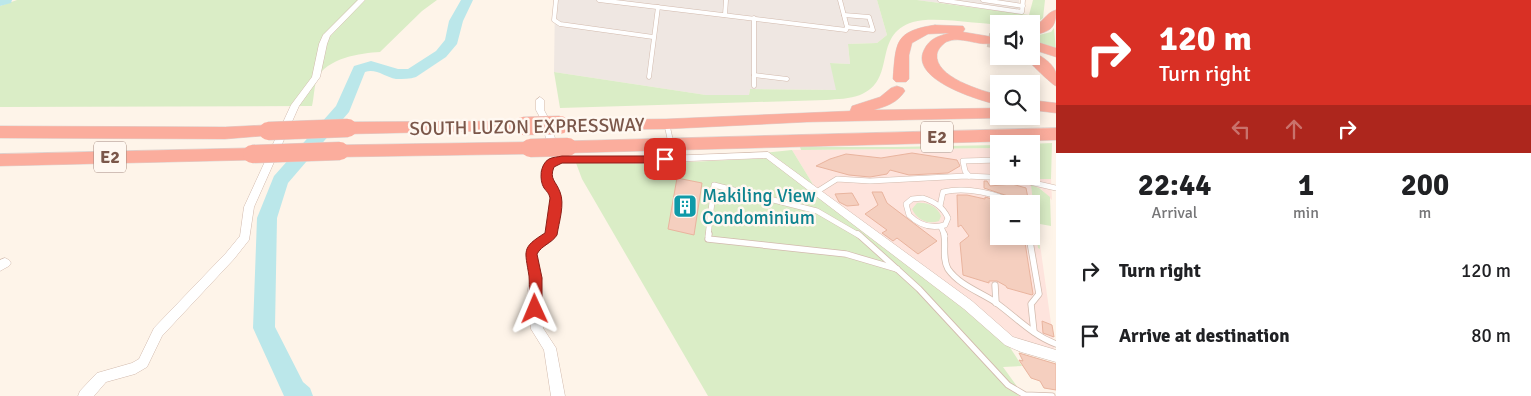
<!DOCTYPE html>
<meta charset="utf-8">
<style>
body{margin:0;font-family:Signika,sans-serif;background:#f6f6f6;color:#202124;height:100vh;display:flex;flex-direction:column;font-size:19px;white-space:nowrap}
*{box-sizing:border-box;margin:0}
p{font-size:16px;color:#757577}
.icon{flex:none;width:28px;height:28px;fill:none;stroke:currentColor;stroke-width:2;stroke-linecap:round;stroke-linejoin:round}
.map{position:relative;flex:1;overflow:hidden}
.sheet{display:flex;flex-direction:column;background:#fff;width:475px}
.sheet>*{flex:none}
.guide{background:#d93025;color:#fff;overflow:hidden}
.buttons{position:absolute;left:990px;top:15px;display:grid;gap:10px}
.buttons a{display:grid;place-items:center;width:50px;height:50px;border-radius:0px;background:#fff;box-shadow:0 2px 12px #0003;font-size:25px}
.pin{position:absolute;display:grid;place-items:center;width:42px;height:42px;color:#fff;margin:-21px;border-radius:10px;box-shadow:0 2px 8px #0006}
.me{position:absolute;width:55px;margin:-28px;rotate:359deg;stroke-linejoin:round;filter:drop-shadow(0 0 4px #0008)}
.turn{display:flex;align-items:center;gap:18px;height:105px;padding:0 20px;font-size:22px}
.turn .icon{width:65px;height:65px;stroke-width:2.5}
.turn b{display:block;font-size:35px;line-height:42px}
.lanes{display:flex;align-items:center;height:48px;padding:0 20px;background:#0003;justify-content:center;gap:25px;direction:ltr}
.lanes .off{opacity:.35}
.eta{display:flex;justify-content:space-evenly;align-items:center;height:85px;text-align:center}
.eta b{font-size:30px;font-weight:700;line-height:35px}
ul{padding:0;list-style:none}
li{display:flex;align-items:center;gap:15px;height:65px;padding:0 20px}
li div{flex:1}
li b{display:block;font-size:19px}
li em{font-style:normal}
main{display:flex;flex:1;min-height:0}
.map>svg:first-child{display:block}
</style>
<main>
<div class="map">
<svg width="1056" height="396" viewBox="0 0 1056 396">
<rect width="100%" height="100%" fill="#fef4e9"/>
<path fill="#fee4dd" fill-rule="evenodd" d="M999,148v28h32v-9l4,12h16l1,21 -11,-11 -10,-3 8,38 -1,6 17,122 -44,-13 -197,-153 -22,-36zM999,204h32v32h-32z"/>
<g fill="#efe7e2">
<path d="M555,0h322l10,35 -10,8 -29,1 2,20 -19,-1 6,27 -87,-1 -1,6h-43l-152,-23z"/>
<path d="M917,0h102l2,14z"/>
</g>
<g fill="#daedc6">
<path d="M17,0h420l-15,11 -42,41c-19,1 -54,6 -63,27 -3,7 -3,19 -5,27l-312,1v-101z"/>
<path d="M877,0h40l112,15 4,-15h12l-2,18c-21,18 -97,-5 -130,4 -42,13 -15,58 -53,73 -10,4 -23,4 -34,5l-266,8 -6,-36 152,23h43l1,-6 86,1 -6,-27 20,1 -2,-20 29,-1 10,-8z"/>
<path d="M1054,28l2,23 -25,-9v-5l20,-5z"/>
<path d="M1052,143l-1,36h-16l-4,-12v-23h-2z"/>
<path d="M999,145v3l-198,2 -1,-3h95z"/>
<path d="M792,150l22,36 -40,-30 -11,-3z"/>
<path d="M769,158l200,150 40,38 13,20 -19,1 13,18 3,11h-311l-126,-217 -6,-16 74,1z"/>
<path d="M1031,185l8,3 11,9 1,29 -11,-2 -2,1 2,24 -2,-1c-3,-21 -4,-41 -7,-63z"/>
<path d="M917,203c10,-1 20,3 24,13l-2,5c-11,4 -22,-1 -27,-12z"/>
</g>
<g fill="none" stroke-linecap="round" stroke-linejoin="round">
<g fill="#bbe7ea" fill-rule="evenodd">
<path d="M0,0h12l-1,3 -11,3z"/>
<path d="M461,0h12l-10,21 -6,23 -11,13 -30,20c-6,2 -13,2 -20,2 -11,-2 -20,-11 -31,-7l-16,40 -61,71 -11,35 -2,109 28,55 7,6 3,8h-29l-31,-68 4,-110 17,-42 62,-70 18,-40 17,-5 27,8h10l28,-18 9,-11 4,-19z"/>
</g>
</g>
<g fill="#f5cfbf" stroke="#e9b49e">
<path d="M912,153l45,7 3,6 -12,7 -39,2 -19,-5 -3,4 -17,3 -21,-2 -33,-9 14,-7 16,-5 35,4z"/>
<path d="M677,178l25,5 -8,52 -26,-6z"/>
<path d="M984,181h3l3,5 22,-2 14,4 3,15 -45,-15z"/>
<path d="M872,192h10l5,11 50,38 -19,13 -21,-16 -4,3 -11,-8 5,-3 -22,-16 13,-9z"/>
<path d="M852,193l7,12 -12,1 -8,-4 -4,-8z"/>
<path d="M957,195h10l18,4v-2l14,4v35h25l9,58 -1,1 -25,-7 -1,-2 -9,-5h-8v2l-26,-8 -3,-32 9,-7 -8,-11 -3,2z"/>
<path d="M1042,321l10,4 2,12 -11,-4z"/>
<path d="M1019,353l37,11v26l-12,-2 -4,-7 -9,-3 -12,-18 4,1z"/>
</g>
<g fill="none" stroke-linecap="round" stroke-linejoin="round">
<path stroke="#ddcdc1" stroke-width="14" stroke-dasharray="14 8" stroke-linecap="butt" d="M988,40l11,2"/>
<g stroke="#d2baad" stroke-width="5">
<g id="lane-far2">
<path d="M556,0l-2,20 6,4 93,13"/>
<path d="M599,0l247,30 1,-3 -7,-27"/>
<path d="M940,0l82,12 1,-12"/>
<path d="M983,0l40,6"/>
<path d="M725,15l1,-15"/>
<path d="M844,15l25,2 4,13 -26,-3"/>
<path d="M754,18v68"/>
<path d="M754,75l33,4"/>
<path d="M649,77l9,-70"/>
</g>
</g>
<g stroke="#d2baad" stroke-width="6">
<g id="lane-far1">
<path d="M667,125l4,18"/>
<path d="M969,176l-4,-5 -2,-10 36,-1"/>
<path d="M818,191l19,-12 33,2 96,-5 46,2 44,10"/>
<path d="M923,198c12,4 20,9 25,20l-3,7c-14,4 -26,0 -36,-10l-3,-11 6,-5z"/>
<path d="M940,206l3,-14c24,-6 53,2 75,12"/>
<path d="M941,227l4,9"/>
<path d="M708,236l6,-51 103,26 43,25"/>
</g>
</g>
<g stroke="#d2baad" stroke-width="7">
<g id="lane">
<path d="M709,234l-1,5 138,15 51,15"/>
<path d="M858,234l39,35"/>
<path d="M944,234c2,12 -2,24 4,35 11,16 32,23 47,33 21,15 37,33 61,42"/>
<path d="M1029,236l10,58 -8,10 3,28"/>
<path d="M897,269l22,20 89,96 17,10 27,1"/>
<path d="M995,285l1,18"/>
</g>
</g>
<g stroke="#d2baad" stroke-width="1">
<g id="street">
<path d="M358,0h7l-35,36 -3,8 -7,33 -21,29 -45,101 -5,33 -15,19 -72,77 -15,31 -12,7 -29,8 -12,14h-16l2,-5 17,-18 35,-10 7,-4 15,-31 72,-75 14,-17 4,-29 47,-102 21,-28 7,-33 4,-9z"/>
<path d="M540,97l4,3v10l7,13 7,27 -5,3 -5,-3 -5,-27 -7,-13v-10z"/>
<path d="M768,152l204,149 41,36 43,13v12l-35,-10 -16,-7 -41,-36 -198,-151 -101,4 -106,1c-10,5 -8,12 -6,21l4,4 4,10 -4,35 -5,8 -14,9 -2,4 6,24 -2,11 3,39 13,20 9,48h-14l-7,-46 -13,-21 -3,-40 2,-11 -4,-24 4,-10 17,-12 4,-34 -1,-5 -7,-7 -2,-15 7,-10 10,-4 107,-1z"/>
<path d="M5,258l4,2 2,3 -2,3 -9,5v-11z"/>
</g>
</g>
<g stroke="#ddd3d0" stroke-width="1">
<g id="highway">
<path d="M1056,10c0,20 -6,21 -25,26v-9c13,-4 15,-15 25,-17z"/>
<path d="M935,25l28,1 2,3 -2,3 30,5 2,3 -2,3c-15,4 -32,-8 -47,-1 -4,3 -8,7 -9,12 -3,23 45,37 62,41v10c-18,-4 -90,-25 -75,-55 5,-11 14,-14 25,-17l-21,1 -16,9 -3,12v24l-3,3h-10l-3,-3c3,-36 1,-48 42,-54z"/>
<path d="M1031,40l25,8v9l-25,-8z"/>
<path d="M1031,52c9,2 23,12 25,21 0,4 0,9 0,13 -4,-1 -28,-25 -32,-30h7z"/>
<path d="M897,86l6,2 2,3c-8,12 -18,15 -31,19l125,-2v8h6l-6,2 -192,4 -141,7 -106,1 -6,-1 -2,-4 2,-4 6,-1 106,-1 184,-8 2,-5 28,-9 11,-9z"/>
<path d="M1031,100l25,3v10l-25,-3z"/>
<path d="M523,121l6,1 2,4 -2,4 -181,4 -6,-2 -2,-4 2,-4 6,-2z"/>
<path d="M268,125l6,2 2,4 -2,4 -49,4 -225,-1v-12l225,1z"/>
<path d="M1056,128v12l-488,13 -6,-2 -3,-4 3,-4 6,-2z"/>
<path d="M530,142l6,2 3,4 -3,4 -6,2 -190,3 -6,-2 -3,-4 3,-4 6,-2z"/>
<path d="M252,148l6,2 3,4 -3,4 -6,2 -252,6v-12z"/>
</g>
</g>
<use href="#lane-far2" stroke="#fff" stroke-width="4"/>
<use href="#lane-far1" stroke="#fff" stroke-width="5"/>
<use href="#lane" stroke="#fff" stroke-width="5.5"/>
<use href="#street" fill="#fff" fill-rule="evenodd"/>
<use href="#highway" fill="#fbad9d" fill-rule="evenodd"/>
<g stroke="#ddd3d0" stroke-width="19" stroke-linecap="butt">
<g id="highway-bridge">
<path d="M523,126l37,-1"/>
<path d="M268,131l80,-3"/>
<path d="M530,148l38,-1"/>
<path d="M252,154l88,-3"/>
</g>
</g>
<use href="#highway-bridge" stroke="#fbad9d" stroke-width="18"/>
</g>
<path fill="#d93025" stroke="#8d1f18" d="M562,156h103l5,3 -5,4h-103l-8,4c-5,12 2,14 6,25 5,12 -1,30 -3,43 -5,8 -15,10 -20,19l5,24v31l-2,4 -5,2 -4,-2 -2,-4c0,-11 1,-22 0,-33 -4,-26 -8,-28 16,-43l5,-35c-1,-5 -3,-6 -6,-10 -5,-8 -4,-24 5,-29 4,-2 9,-2 13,-3z"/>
<defs>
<g id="building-square" transform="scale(1.25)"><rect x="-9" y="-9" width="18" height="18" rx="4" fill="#0f9aa8" stroke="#fff8f1"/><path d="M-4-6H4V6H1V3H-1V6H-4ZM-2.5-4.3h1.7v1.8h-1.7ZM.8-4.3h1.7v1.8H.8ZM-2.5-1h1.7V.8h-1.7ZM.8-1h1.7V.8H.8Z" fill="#fff"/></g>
</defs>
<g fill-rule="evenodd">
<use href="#building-square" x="685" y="206"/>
</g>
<g text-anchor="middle" stroke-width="5" stroke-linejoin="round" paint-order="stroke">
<g fill="#fff8f1" stroke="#a3877c" stroke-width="1">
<rect x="921" y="121.5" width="32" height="31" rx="4"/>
<rect x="94" y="141.5" width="32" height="31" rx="4"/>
</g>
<g font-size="18" font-weight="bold" fill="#7b574a">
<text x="937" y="143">E2</text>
<text x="110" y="163">E2</text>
</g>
<g font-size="19" fill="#7b574a" stroke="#fff8f1">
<text transform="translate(527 126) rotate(-1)" y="7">SOUTH LUZON EXPRESSWAY</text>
</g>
<g font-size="19" fill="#0d838f" stroke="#fff8f1" text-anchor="start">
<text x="702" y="202">Makiling View<tspan x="702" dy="22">Condominium</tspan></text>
</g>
</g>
</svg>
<div class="buttons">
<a><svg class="icon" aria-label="sound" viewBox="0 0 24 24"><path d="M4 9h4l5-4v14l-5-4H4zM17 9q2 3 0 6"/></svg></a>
<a><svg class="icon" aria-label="search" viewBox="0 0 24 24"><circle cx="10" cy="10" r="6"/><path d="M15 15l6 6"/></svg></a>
<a>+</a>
<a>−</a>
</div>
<div class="pin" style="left:665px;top:159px;background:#d93025"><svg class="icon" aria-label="arrive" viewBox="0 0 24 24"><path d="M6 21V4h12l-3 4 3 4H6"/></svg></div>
<svg class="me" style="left:535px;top:309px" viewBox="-20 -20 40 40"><path d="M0-17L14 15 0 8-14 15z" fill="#d93025" stroke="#fff" stroke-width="4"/></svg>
</div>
<section class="sheet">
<div class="guide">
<div class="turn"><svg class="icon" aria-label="right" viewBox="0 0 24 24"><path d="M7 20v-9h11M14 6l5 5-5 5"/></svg><div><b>120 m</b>Turn right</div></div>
<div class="lanes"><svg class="icon off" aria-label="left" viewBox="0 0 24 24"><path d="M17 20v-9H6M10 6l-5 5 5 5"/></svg><svg class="icon off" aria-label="ahead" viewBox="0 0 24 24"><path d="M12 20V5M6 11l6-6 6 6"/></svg><svg class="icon" aria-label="right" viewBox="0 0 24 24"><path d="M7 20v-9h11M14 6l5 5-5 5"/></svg></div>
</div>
<div class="eta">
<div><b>22:44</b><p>Arrival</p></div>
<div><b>1</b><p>min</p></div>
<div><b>200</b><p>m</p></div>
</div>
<ul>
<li><svg class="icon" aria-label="right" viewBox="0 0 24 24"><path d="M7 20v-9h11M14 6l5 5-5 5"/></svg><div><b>Turn right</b></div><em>120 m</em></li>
<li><svg class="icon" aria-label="arrive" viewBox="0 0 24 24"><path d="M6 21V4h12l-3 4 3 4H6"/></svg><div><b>Arrive at destination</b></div><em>80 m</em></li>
</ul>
</section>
</main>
